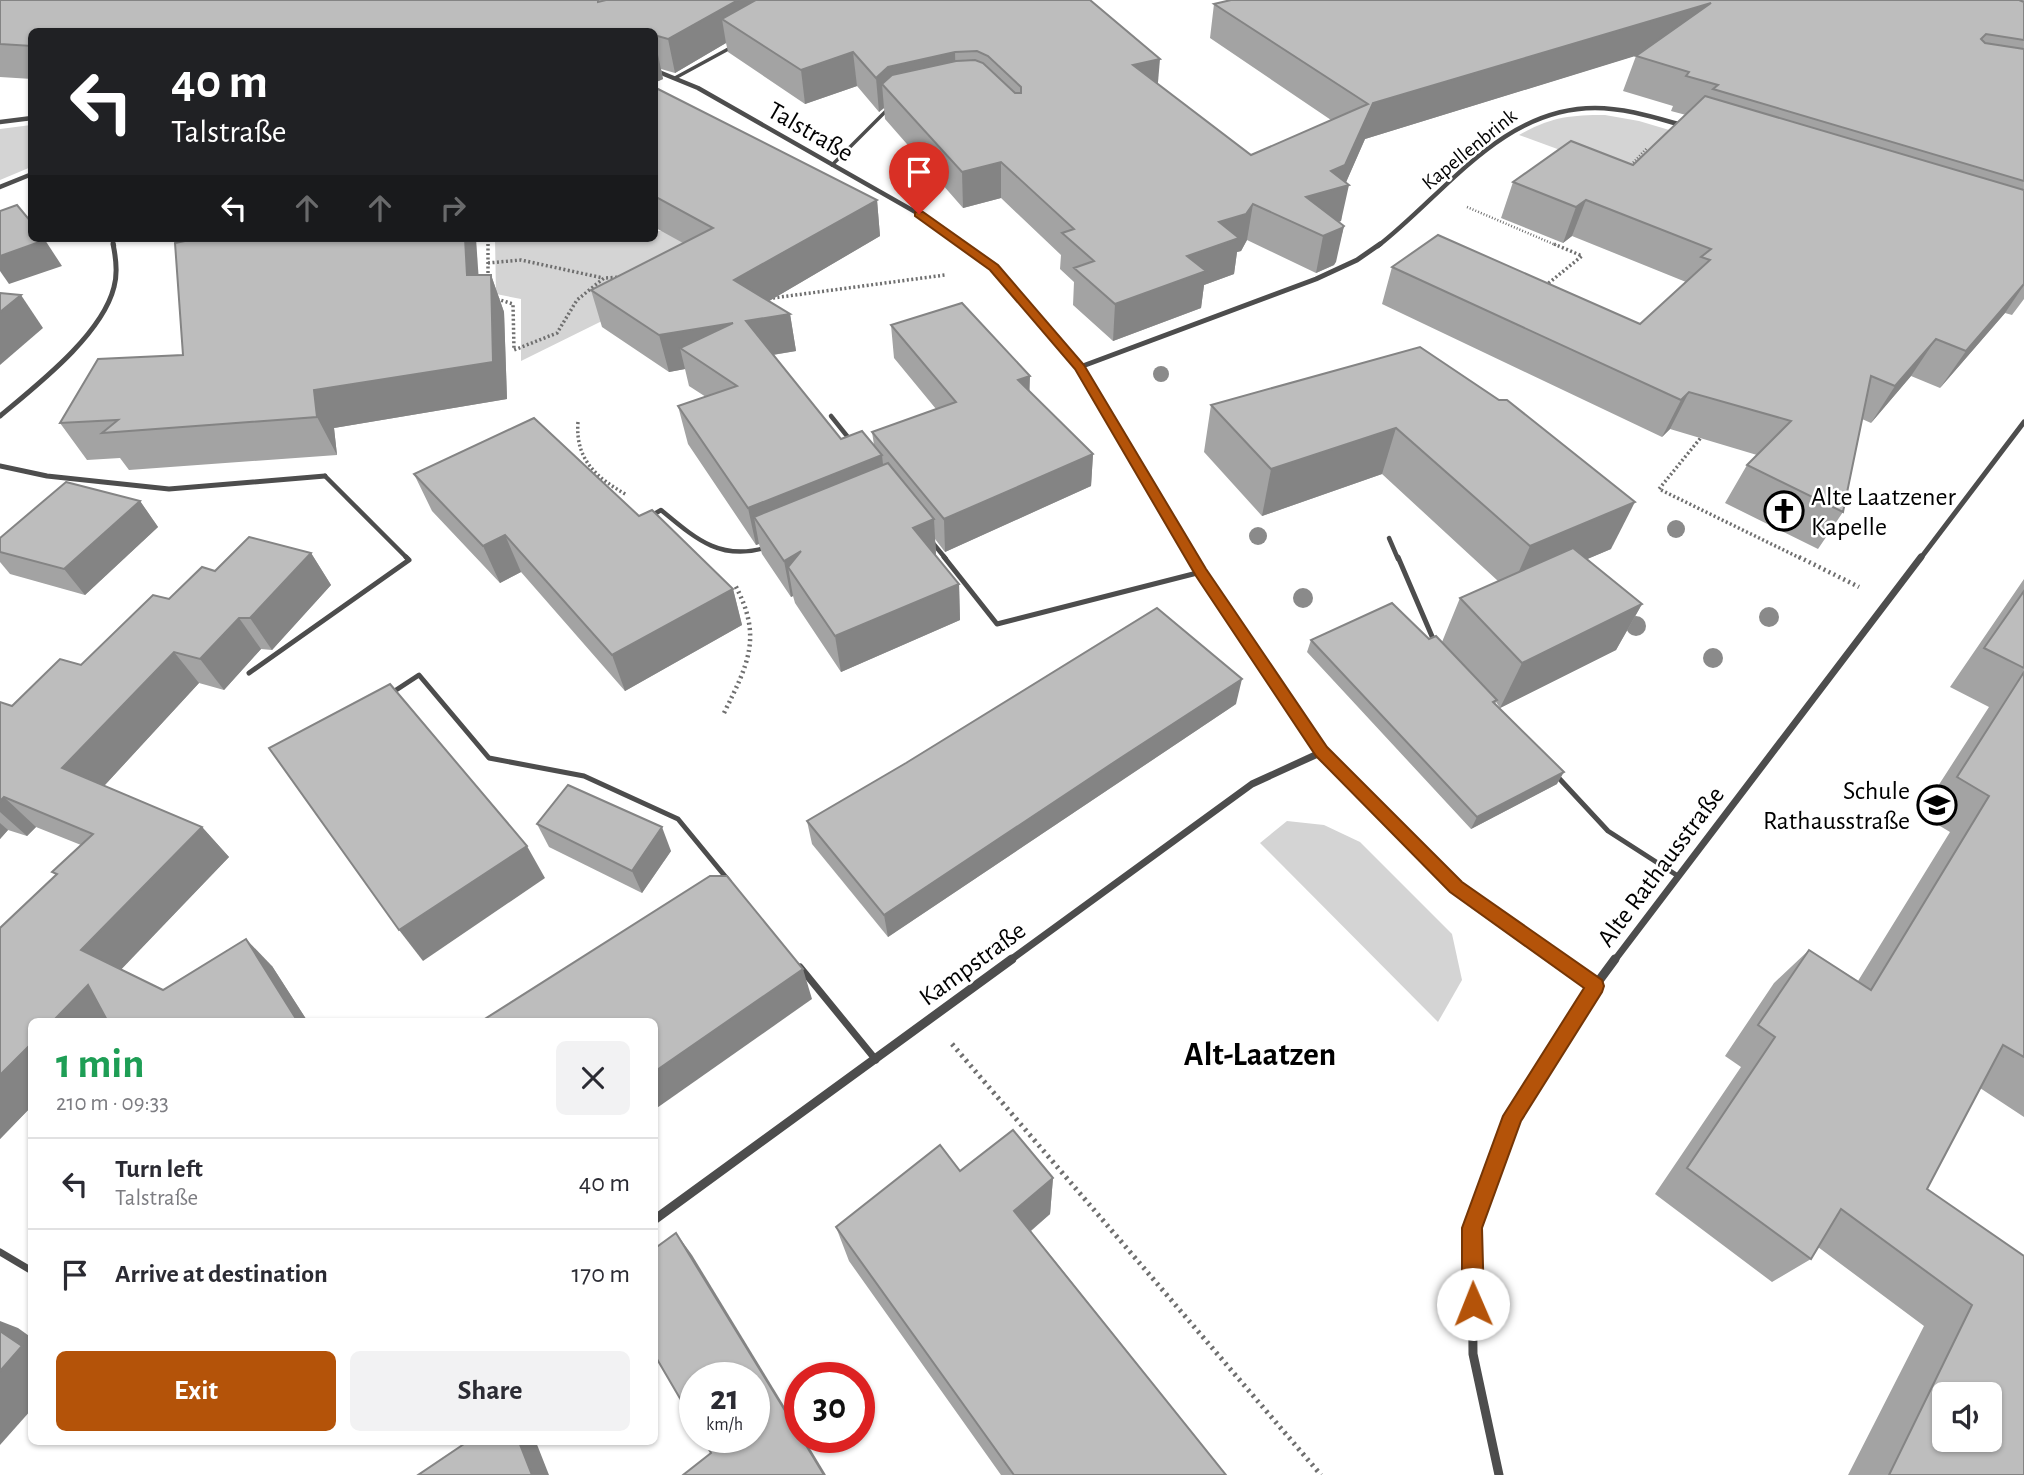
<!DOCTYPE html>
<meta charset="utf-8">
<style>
body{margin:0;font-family:"Alegreya Sans",sans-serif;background:#f2f2f3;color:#2b2b33;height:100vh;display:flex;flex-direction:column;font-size:26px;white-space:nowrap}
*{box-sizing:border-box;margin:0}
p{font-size:23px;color:#7c7c81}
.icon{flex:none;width:38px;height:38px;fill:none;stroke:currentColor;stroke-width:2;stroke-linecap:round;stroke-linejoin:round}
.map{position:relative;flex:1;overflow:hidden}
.panel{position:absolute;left:28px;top:1018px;width:630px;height:427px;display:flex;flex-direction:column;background:#fff;border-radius:10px;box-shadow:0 2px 5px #0004}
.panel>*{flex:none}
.guide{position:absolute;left:28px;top:28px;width:630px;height:214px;border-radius:10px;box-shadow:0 2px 5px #0004;background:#202124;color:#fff;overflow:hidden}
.tools{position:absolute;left:1932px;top:1382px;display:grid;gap:14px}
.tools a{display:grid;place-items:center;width:70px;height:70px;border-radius:10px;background:#fff;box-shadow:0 2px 5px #0004;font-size:35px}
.speed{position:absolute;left:679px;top:1362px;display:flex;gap:14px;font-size:35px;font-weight:700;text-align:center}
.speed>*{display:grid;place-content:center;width:91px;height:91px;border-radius:50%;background:#fff;box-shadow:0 2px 5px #0004;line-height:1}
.speed small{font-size:18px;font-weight:400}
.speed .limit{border:10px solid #d22;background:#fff;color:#111}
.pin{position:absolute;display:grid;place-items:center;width:60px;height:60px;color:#fff;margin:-72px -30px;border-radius:50% 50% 50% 0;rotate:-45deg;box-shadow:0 0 7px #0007}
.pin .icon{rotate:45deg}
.me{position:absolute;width:77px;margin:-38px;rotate:359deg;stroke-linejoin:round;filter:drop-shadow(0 0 5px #0008)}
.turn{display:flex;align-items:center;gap:24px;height:147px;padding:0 28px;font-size:32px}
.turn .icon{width:91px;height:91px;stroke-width:2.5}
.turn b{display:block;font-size:49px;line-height:60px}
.lanes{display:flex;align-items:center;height:66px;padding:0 28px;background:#0003;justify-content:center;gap:35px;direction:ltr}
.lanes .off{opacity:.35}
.round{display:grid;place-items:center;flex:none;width:74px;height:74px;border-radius:10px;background:#f2f2f3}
.head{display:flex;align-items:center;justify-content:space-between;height:119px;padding:0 28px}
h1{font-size:42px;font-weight:700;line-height:52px;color:#1e9e55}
.primary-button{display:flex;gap:14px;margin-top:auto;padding:14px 28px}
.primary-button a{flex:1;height:80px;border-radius:10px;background:#b45309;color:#fff;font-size:28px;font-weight:700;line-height:80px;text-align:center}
.primary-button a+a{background:#f2f2f3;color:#2b2b33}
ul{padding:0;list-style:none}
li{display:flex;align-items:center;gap:21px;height:91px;padding:0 28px;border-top:2px solid #e1e1e2}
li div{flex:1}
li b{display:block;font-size:26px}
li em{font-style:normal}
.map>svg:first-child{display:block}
</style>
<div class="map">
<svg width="2024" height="1475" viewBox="0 0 2024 1475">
<rect width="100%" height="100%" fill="#fff"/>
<g fill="#d4d4d4">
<path d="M1605,115l34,6 37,11 -45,44 -112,-41c32,-18 50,-20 86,-20z"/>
<path d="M31,125v42l-31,13v-51z"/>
<path d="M655,231h15l19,11 -4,38 -164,81v-62l-25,-5 -1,-56h159z"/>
<path d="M1287,821l37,4 36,17 92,92 10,46 -24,42 -178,-179z"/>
</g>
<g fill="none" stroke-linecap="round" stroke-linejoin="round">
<g stroke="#6f6f6f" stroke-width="2.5" stroke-dasharray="1 2" stroke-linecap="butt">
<path d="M1629,167l18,-19"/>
<path d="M1467,207l91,39"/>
<path d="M488,238v8"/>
</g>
<g stroke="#6f6f6f" stroke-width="3.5" stroke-dasharray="2 2.5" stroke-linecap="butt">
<path d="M488,244v35"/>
<path d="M488,263l33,-3 82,18"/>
<path d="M1545,286l37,-30 -28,-12"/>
<path d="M773,298l172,-23"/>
<path d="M497,299l16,5 1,46 43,-17 20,-33 27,-22 18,-1"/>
<path d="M578,422c-3,38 19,56 49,73"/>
<path d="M1703,435l-44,54 143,70"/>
</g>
<g stroke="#6f6f6f" stroke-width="4.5" stroke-dasharray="2 3.5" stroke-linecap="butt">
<path d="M1799,557l60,30"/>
<path d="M724,713c24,-49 39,-76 11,-128"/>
</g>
<path stroke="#6f6f6f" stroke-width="5" stroke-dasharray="2.5 4.5" stroke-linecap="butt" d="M952,1044l369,431"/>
<g stroke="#4d4d4d" stroke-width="3.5">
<path d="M675,78l57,-31"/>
<path d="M832,165l58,-58"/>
</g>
<g stroke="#4d4d4d" stroke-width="4.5">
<path d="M831,416l20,25"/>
<path d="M325,476l83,83"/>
<path d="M651,516l10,-6c34,28 58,51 104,38"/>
<path d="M1389,538l9,21"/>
<path d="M932,542l14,17"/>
</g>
<g stroke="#4d4d4d" stroke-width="5">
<path d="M944,557l53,67 204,-52"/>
<path d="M1398,557l36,84"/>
<path d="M249,673l160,-113 -3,-3"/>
<path d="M390,694l29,-19 70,83 95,18 94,43 51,62"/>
<path d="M1556,775l52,56 70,45"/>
</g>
<g stroke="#4d4d4d" stroke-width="7">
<path d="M800,967l76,93"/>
<path d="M0,1252l32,19"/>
</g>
<g stroke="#4d4d4d" stroke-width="4.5">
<path d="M654,70l44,18 221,126 44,32"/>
<path d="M0,122l32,-4"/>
<path d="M0,187l32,-13"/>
<path d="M112,238l2,8"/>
<path d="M1378,246c68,-53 124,-138 217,-138 31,0 61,10 90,18"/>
</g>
<g stroke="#4d4d4d" stroke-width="5">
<path d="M961,244c107,77 167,204 232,315"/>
<path d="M1080,367l236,-88 41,-19 23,-16"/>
<path d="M0,416c37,-31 102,-81 114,-129 4,-14 2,-29 -1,-43"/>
<path d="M0,466l47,10 122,13 156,-13"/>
<path d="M1920,559l104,-137"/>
</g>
<g stroke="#4d4d4d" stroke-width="7">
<path d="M1192,557l130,195 134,135 104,74"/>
<path d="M1009,961l243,-177 70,-32"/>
<path d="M1614,961l307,-404"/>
</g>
<g stroke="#4d4d4d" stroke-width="9">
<path d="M1558,959l37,27"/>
<path d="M654,1220l358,-261"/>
<path d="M1499,1475l-26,-121 -1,-126 41,-112 82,-130 20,-27"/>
</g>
</g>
<g fill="#8a8a8a">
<circle cx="1161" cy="374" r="8"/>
<circle cx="1676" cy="529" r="9"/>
<circle cx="1258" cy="536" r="9"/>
<circle cx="1303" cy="598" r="10"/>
<circle cx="1769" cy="617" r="10"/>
<circle cx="1636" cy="626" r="10"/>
<circle cx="1713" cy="658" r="10"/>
</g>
<g fill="#a3a3a3">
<path d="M0,0h1090l68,84 93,71 80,-35 -121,-82 4,-34 17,-4h793v299l-12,16 -7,-2 -65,75 -29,-12 -40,47 -9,-4 -19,93 -25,37 -93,-46 22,-38 10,-10 -87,-26 -8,8 -280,-133 10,-37 248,57 46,-42 -114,-46 -9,7 -62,-25 12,-36 120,-17 53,-50 -15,-4 2,-5 -50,-15 13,-35 1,-1 -272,84 -19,43 -5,39 -2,1 5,4 -10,39 -18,8 -69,-33 -6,11 -4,1 -3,22 -30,11 -3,23 -88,33 -40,-36 1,-23 -14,-13 1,-14 -60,-57 -38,10 -78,-89 -1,-11 -5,4 -22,-26 -52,18 -77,-52 -2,-9 -51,30 -14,-4 2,10 -9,4v-51h-622v47l-32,-2z"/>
<path d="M654,87l223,113 3,36 -111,65 21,13 6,37 -23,4 68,84 33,6 -2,-13 64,-23 -42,-51 -3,-33 138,66 64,63 -2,32 -146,66 -10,-13 1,17 23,28 1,36 -119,52 -46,-69 -2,-7 -2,1 -29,-43 -3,-10 -3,1 -68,-101 -10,-38 28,-9 -17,-11 -4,-17 -16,3 -67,-45 -11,-37 92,-47 -29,-16z"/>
<path d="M479,275h12l13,37 3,87 -173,29 3,27 -208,15 -9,-12 -33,2 -27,-37 123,-68z"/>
<path d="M1420,347l191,202 -24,10 55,45 -26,46 -116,58 -4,-6 -1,2 62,80 -86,45 -164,-177 4,-12 118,-1 13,3 18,-44 38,-17 -116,-107 -120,42 -58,-64 7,-47z"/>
<path d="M414,474l225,42 94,73 9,36 -117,66 -104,-119 -21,11 -68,-72z"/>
<path d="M140,501l18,26 -73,68 -75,-21 -10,-12v-24z"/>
<path d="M311,553l20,32 -59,65 -11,-1 -37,41 -25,-7 -95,103 98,41 27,30 -108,112 42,21 109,-24 36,56h-276v84l-32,33v-211l56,-53 -4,-3 29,-27 -45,-18 -9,9 -19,-6 -8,9v-137l12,4 69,-41 88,-66 46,-28z"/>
<path d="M2024,579v538l-44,-29 -53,101 97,67v219h-176l76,-149 -106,-79 -7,12 -39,23 -117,-88 86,-127 -16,-11 49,-73 35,-33 49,31 92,-149 -30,-18 69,-107 -39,-20z"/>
<path d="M1236,704l-348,233 -76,-93 -5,-23z"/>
<path d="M537,824l134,27 -29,42 -93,-46z"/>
<path d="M960,1171l93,7 -3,36 -19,17 195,244h-225l-152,-214 -13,-34z"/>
</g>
<g fill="#848484">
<path d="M738,0h64l-80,19 4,24 -51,30 -7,-34z"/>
<path d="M1711,3l-14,34 -332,102 -21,48 5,-2 -8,36 -30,9 -5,-33 67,-94z"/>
<path d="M654,45h2l7,34 -9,4z"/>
<path d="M853,52l4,34 -52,18 -4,-34z"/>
<path d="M955,52l1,35 -74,-3 2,24 -5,4 -3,-34 12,-11z"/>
<path d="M1160,59l-3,35 -24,-29z"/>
<path d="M1001,162v36l-38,10 -1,-36z"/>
<path d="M877,200l3,36 -138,81 -8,-37z"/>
<path d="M1586,200l-14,36 -9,7 13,-36z"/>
<path d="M1253,204l-6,36 -6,11 -4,1 -3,22 -30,11 -3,23 -88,33 2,-37 72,-48 32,-34z"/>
<path d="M1344,226l-8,36 -2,3 -18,8 7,-37z"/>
<path d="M465,238h11l5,74 -14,-37z"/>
<path d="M45,240l17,26 -53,18 -9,-13v-15z"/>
<path d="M491,275l13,37 3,87 -173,29 3,27 -20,-38 -3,-27z"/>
<path d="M2024,284v1l-19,28 -65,75 26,-37z"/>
<path d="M21,295l22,33 -43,37v-53z"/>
<path d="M790,314l6,37 -43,7 -7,-37z"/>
<path d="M733,323l-53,25 5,21 -16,3 -10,-37z"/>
<path d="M1936,339l-25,37 -40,47 24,-37z"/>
<path d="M1030,376l-1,33 -11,-29z"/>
<path d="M1689,392l-19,37 -8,8 19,-37z"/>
<path d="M1396,428l-14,46 -120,42 9,-47z"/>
<path d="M1093,454l-2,32 -146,66 -1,-33z"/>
<path d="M882,455l4,37 -132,25 5,27 -3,1 -8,-37z"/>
<path d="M140,501l18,26 -73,68 -21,-26z"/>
<path d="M1635,502l-24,47 -101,43 20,-46z"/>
<path d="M934,519l2,37 -23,-28z"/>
<path d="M505,535l16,37 -21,11 -17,-37z"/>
<path d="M801,551l-13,16 5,29 -2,1 -7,-36z"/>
<path d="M311,553l20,32 -59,65 -22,-32z"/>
<path d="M959,584l1,36 -119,52 -6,-36z"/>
<path d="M733,589l9,36 -117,66 -13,-36z"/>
<path d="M1642,604l-26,46 -116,58 22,-45z"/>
<path d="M239,618l22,31 -37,41 -24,-31z"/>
<path d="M174,652l25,31 -107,116 -30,-31z"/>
<path d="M1242,679l-6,25 -348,233 -4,-22 238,-158z"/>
<path d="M1564,772l-7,12 -86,45 6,-12z"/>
<path d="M4,797l32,30 -9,9 -27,-24v-11z"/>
<path d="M0,823l8,7 -8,9z"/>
<path d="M202,827l27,30 -115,120 -33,-27z"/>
<path d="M662,827l9,24 -29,42 -10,-22z"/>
<path d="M527,846l18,32 -122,83 -24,-31z"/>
<path d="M246,939l26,27 36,56h-10z"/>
<path d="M803,969l9,30 -158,111v-38z"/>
<path d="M88,985l23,37h-59z"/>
<path d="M32,1043v63l-32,33v-64z"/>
<path d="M1053,1178l-3,36 -36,31v-34z"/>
<path d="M676,1233l16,22 108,177v3z"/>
<path d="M0,1321l18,7 14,10v71l-32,36z"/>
<path d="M801,1437h2l23,38h-2z"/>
<path d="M519,1442h17l13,33h-17z"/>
</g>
<g fill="#bdbdbd" stroke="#848484" stroke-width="2" fill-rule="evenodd">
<path d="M0,0h598v2l8,-2h132l-70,39 -14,-4v-3h-622v14l-32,-2z"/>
<path d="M756,0h334l70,59 -27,6 118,90 117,-51 -154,-100 17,-4h788l5,2v38l-38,-6 -5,5 4,4 39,6v132l-311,-92 5,-4 -32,-9 3,-4 -53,-16 75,-53 -338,100 -28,62 -14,6 18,14 -43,12 38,29 -2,2 -19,8 -70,-32 -7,10 -27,8 20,16 -52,18 19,15 -91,33 -41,-36 20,-7 -32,-28 12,-4 -73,-67 -39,10 -80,-88 10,-9 64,-14 19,-1 8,3 32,30h6v-6l-33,-31 -11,-5 -22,1 -67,15 -12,11 -23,-26 -52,18 -79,-51z"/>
<path d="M654,87l223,113 -143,80 56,34 -44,7 95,118 21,-8 20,24 -134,53 -70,-102 59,-20 -57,-38 53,-25 -74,12 -68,-45 122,-62 -59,-32z"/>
<path d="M1705,96l319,94v94l-58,67 -30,-12 -41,47 -24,-10 -28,136 -96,-47 44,-44 -102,-29 -8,8 -289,-133 46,-32 202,89 70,-64 -9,-3 10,-8 -125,-49 -10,7 -63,-25 58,-41 62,24z"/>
<path d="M17,205l15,18v15h11l2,2 -45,16v-45z"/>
<path d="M200,238h265l2,37h24l2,87 -179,28 3,27 -215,16 16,-13 -58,3 38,-64 85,-4 -8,-112z"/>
<path d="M0,293l21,2 -21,17z"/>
<path d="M962,303l68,73 -12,4 75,74 -149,65 -72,-87 84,-30 -65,-77z"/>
<path d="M1420,347l79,53h8l128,102 -105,44 -134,-118 -125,41 -60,-64z"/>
<path d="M534,418l105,98 13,-6 81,79 -121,66 -107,-120 -22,11 -69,-72z"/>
<path d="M888,463l46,56 -21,9 46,56 -124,52 -47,-69 13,-16 -17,10 -30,-44z"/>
<path d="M66,482l74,19 -76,68 -64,-17v-14z"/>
<path d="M249,537l62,16 -61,65h-11l-39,41 -26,-7 -112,116 140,59 -121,123 82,40 83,-51 52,83h-190l-20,-37 -36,37h-20v21l-32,32v-147l57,-54 -5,-2 41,-38 -89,-37 -4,4v-99l12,4 48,-47 21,6 72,-70 16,4 33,-32 13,4z"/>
<path d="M1573,548l69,56 -120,59 -62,-65z"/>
<path d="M2024,591v77l-40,-20z"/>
<path d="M1392,603l37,36 7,-3 61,64 -4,2 71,70 -87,45 -166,-177z"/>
<path d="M1157,608l85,71 -120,78 -238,158 -77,-94 99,-58z"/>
<path d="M2024,672v385l-21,-12 -76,144 97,67v219h-135l83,-170 -131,-96 -30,50 -124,-91 88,-131 -17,-12 51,-75 62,40 118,-194 -32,-19zM1944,1395h46v45h-46z"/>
<path d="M390,684l137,162 -128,84 -130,-182z"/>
<path d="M568,785l94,42 -30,44 -95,-47z"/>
<path d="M710,876h17l76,93 -149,103v-50h-174z"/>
<path d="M1013,1130l40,48 -39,33 212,264h-212l-178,-248 104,-82 20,26z"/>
<path d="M676,1233l124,202v2h1l23,38h-141l28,-22 -9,-16h52v-60h-59v47l-41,-70v-105z"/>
<path d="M0,1331l22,15 -22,25z"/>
<path d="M467,1442h52l13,33h-114z"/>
</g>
<path fill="#b45309" stroke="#753606" stroke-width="2" d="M915,212h8l75,53 86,100 122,204 121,178 135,135 140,98 2,6 -2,6 -81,129 -39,107 2,76 -4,7 -7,3 -8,-3 -3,-7v-76l41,-112 81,-128 -134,-96 -134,-136 -120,-180 -121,-207 -85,-99 -75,-54z"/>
<defs>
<g id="church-ring" transform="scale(2.0125)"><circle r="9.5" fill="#fff" stroke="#000" stroke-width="1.5"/><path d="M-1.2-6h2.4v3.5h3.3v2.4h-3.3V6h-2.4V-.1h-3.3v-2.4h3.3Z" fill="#000"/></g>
<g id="school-ring" transform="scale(2.0125)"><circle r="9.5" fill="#fff" stroke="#000" stroke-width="1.5"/><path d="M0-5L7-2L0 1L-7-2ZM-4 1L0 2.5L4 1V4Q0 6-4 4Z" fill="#000"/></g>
</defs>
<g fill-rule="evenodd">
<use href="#church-ring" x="1784" y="511"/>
<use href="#school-ring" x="1937" y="805"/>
</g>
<g text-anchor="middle" stroke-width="5" stroke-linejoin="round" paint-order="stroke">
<g font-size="21" fill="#000" stroke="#fff">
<text transform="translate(1469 149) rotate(-39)" y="7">Kapellenbrink</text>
</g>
<g font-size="26" fill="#000" stroke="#fff">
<text transform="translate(811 131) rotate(30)" y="9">Talstraße</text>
<text transform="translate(1660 866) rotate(-53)" y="9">Alte Rathausstraße</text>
<text transform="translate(972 963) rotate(-36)" y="9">Kampstraße</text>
</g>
<g font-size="26" fill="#000" stroke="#fff" text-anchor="start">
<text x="1811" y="505">Alte Laatzener<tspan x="1811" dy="30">Kapelle</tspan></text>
<text x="1910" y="799" text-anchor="end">Schule<tspan x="1910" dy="30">Rathausstraße</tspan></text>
</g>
<g font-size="33" font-weight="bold" fill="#000" stroke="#fff">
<text x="1260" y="1065">Alt-Laatzen</text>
</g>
</g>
</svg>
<div class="tools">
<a><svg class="icon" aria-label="sound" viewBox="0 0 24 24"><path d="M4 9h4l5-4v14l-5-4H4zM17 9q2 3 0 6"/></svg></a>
</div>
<div class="speed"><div>21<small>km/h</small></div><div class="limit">30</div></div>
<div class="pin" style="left:919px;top:214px;background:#d93025"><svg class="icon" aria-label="arrive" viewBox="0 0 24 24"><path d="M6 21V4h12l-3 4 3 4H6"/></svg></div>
<svg class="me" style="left:1473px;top:1304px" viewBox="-20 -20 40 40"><circle r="19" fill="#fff"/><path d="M0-13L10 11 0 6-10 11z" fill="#b45309"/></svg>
<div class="guide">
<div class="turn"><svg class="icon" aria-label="left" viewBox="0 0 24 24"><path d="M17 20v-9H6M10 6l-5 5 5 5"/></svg><div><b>40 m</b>Talstraße</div></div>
<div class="lanes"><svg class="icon" aria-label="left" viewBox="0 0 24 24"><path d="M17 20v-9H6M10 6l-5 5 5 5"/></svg><svg class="icon off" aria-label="ahead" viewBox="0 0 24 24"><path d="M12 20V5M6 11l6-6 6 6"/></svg><svg class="icon off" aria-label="ahead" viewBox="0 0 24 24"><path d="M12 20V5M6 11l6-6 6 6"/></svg><svg class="icon off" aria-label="right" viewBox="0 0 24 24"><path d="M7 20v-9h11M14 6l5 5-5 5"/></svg></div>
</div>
<section class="panel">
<div class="head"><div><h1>1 min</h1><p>210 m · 09:33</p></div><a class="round"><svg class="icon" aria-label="close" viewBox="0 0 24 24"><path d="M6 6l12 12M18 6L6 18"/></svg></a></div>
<ul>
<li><svg class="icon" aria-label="left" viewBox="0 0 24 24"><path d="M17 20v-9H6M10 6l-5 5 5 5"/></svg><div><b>Turn left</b><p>Talstraße</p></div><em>40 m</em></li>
<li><svg class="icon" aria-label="arrive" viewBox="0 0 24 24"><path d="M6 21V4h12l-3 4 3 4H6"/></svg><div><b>Arrive at destination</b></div><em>170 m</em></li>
</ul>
<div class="primary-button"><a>Exit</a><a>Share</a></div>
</section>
</div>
